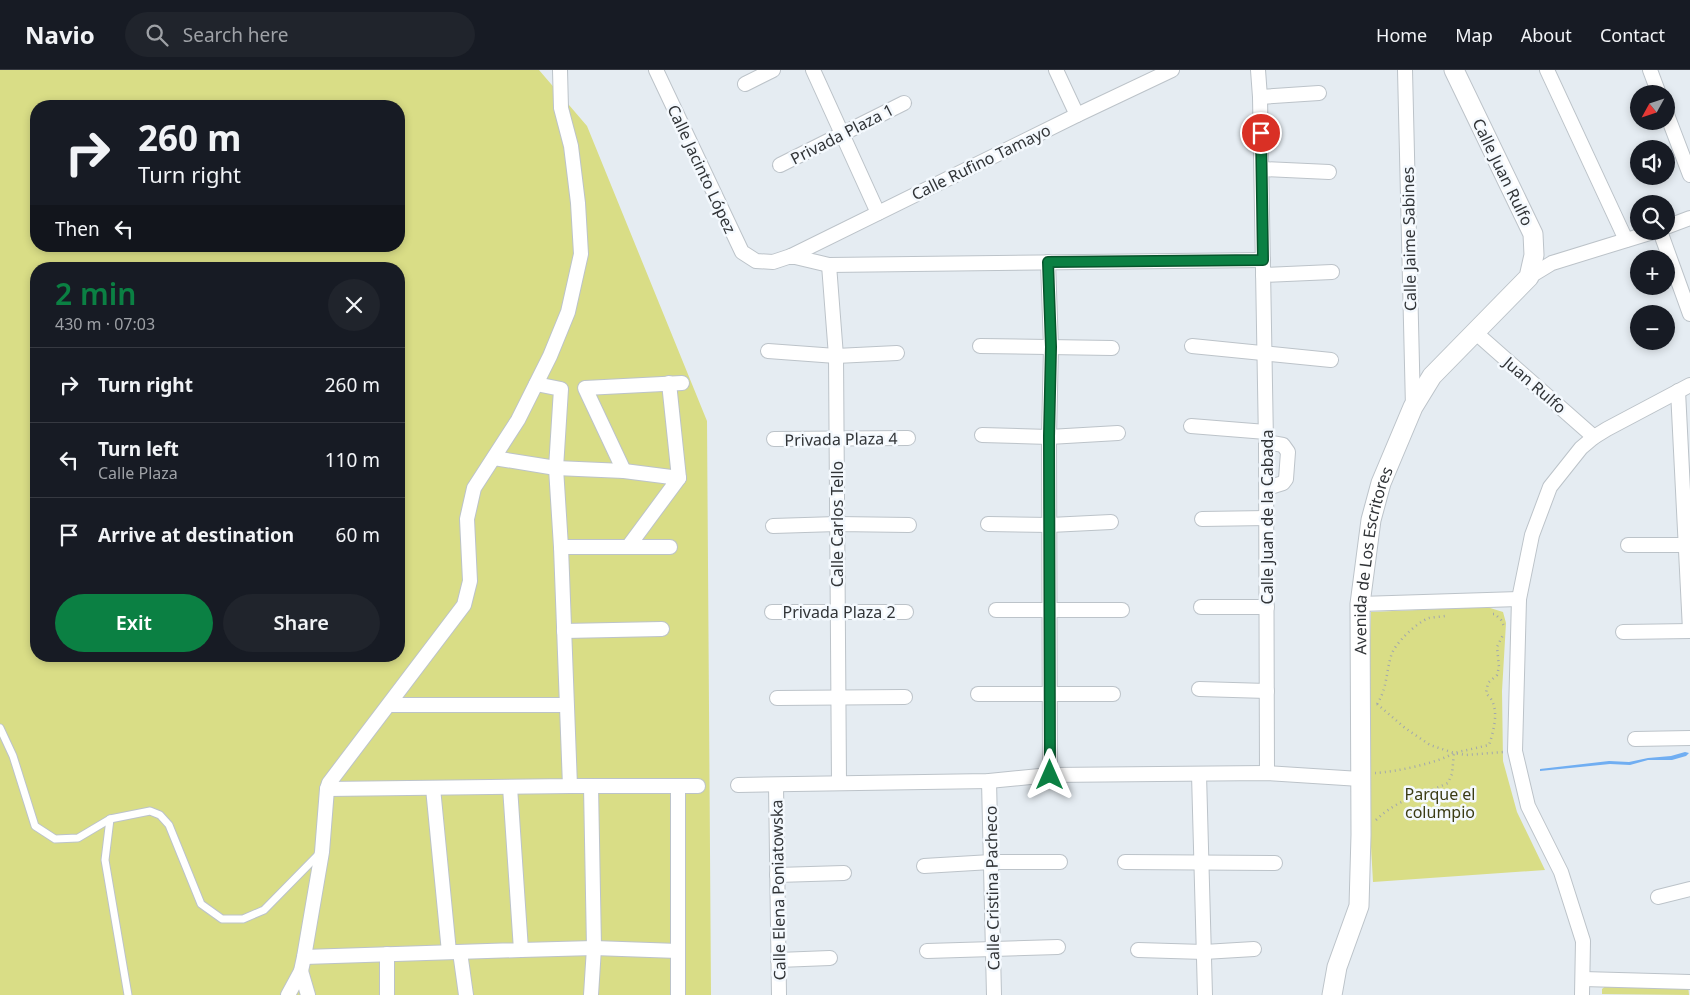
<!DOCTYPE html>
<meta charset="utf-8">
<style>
body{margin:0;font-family:"Noto Sans",sans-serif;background:#20242c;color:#f1f3f6;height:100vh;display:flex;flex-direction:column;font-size:19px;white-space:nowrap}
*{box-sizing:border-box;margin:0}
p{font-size:16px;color:#9ea1a6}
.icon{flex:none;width:28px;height:28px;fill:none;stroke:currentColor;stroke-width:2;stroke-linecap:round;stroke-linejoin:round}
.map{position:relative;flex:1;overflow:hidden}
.details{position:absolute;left:30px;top:192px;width:375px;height:400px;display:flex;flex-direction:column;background:#171b24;border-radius:20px;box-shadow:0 2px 8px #0003}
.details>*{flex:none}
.top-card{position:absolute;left:30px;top:30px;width:375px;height:152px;border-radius:20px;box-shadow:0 2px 8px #0003;background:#171b24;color:#f1f3f6;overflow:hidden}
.needle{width:32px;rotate:230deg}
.controls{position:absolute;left:1630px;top:15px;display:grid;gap:10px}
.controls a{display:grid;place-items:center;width:45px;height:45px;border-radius:50%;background:#171b24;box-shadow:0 2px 8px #0003;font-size:25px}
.pin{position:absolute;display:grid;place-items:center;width:42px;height:42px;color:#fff;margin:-21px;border:2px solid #fff;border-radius:50%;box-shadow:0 1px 5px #0007}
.me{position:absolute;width:55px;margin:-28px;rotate:0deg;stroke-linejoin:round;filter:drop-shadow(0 0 4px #0008)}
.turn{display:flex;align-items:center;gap:18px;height:105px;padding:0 25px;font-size:22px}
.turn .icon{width:65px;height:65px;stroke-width:2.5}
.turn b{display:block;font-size:35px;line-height:42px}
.then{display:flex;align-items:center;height:48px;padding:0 25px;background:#0003;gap:10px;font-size:19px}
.round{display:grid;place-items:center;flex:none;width:52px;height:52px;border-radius:26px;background:#20242c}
.summary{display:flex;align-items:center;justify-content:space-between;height:85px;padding:0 25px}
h1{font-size:30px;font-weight:600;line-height:38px;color:#0b8043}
.action{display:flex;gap:10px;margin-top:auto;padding:10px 25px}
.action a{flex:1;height:58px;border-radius:30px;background:#0b8043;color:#fff;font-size:20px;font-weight:600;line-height:58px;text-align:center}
.action a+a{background:#20242c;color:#f1f3f6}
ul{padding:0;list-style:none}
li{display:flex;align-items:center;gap:15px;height:75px;padding:0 25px;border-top:1px solid #363941}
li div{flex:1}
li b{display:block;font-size:19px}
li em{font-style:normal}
header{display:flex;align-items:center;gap:30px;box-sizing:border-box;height:70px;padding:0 25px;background:#171b24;border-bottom:1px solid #363941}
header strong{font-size:24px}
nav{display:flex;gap:28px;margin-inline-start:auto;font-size:18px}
.search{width:350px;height:45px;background:#20242c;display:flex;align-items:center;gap:12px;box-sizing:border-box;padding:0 18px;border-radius:28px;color:#9ea1a6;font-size:19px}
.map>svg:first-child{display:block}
</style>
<header>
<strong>Navio</strong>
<div class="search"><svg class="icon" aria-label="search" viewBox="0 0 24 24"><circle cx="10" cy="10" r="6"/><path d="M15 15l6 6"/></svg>Search here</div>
<nav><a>Home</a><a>Map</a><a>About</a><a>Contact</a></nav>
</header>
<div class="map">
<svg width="1690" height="925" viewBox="0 0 1690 925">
<rect width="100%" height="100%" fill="#e5ecf2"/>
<g fill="#d9dd86" fill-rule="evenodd">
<path d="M0,0h539l48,56 120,295 4,574h-711zM36,36h363v140h-363zM36,199h363v387h-363z"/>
<path d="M1487,537l16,5 3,11 -4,68 1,70 14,51 28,58 -172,12 -7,-125 5,-145z"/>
<path d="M1688,914l1,11 -87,-1v-5l5,-4z"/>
</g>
<path fill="#70aef2" d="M1685,682l4,1 -3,3 -14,4h-24l-18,5 -20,-1 -70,7v-2l69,-8 20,1 19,-4 23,-2z"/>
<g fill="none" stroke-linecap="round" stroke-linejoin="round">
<g stroke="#bcc3c9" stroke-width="9">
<g id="service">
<path d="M0,658l13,28 22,70 20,13 23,-1 32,-19 40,-8 10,4 9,10 32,79 21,15h21l21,-9 55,-56"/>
<path d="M110,749l-5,41 23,135"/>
</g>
</g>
<g stroke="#bcc3c9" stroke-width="16">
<g id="minor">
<path d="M656,0l86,182 14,9 17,1 18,-6 38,9 434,-5"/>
<path d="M813,0l65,143"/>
<path d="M1056,0l21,45"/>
<path d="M1258,0l2,27 6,345 1,331"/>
<path d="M1405,0l8,337"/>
<path d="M1547,0l79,170"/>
<path d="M1650,0l9,24"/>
<path d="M745,14l28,-14"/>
<path d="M1260,27l59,-4"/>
<path d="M1666,42l24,63"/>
<path d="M780,95l124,-62"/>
<path d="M1262,99l67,3"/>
<path d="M1666,157l24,-9"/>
<path d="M1660,161l30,83"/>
<path d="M791,186l286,-141 95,-45"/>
<path d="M1048,192l3,85 -2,90 1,338"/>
<path d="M829,195l7,91 3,427"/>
<path d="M1263,205l69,-3"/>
<path d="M1529,207l23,-14 104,-32"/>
<path d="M1476,263l118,104"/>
<path d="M980,276l132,2"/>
<path d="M1192,276l139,14"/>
<path d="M768,281l68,5 61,-3"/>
<path d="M669,313l10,95"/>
<path d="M1678,321l12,239"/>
<path d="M1191,356l75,6"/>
<path d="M982,365l67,2 69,-4"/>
<path d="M774,369l134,-1"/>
<path d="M1266,372l17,3 5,7 -2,27 -3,4 -16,5"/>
<path d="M494,388l62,10 68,3 55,7 -51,69"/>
<path d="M624,401l-39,-83 97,-5"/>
<path d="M1202,449l65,-1"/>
<path d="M988,454l62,1 61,-3"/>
<path d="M773,456l64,-2 72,1"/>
<path d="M1628,475h62"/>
<path d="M561,477h109"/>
<path d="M1360,534l159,-5"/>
<path d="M1201,537h66"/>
<path d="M996,540h126"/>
<path d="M772,542h134"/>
<path d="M564,561l98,-2"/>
<path d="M1623,562l67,-1"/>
<path d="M1199,619l68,2"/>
<path d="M978,624h135"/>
<path d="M777,628l128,-1"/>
<path d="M389,635h177"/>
<path d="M1635,669l55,-1"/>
<path d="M1199,704l6,221"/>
<path d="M989,711l5,214"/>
<path d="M738,715l251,-4 61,-6 217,-2 93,6"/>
<path d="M776,715l3,210"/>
<path d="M570,716h128"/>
<path d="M591,716l3,162 -3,47"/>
<path d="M678,716v209"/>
<path d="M433,718l16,164"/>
<path d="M327,719l243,-3 -9,-239 -5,-79 5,-79 -25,-5"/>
<path d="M1125,792l150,1"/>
<path d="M924,796l67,-4h69"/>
<path d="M777,805l67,-2"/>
<path d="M1658,827l32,-8"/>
<path d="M521,880l73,-2 84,3"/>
<path d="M1138,880l66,2 50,-3"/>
<path d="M927,881l131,-4"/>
<path d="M460,882l6,43"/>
<path d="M387,884v41"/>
<path d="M304,887l217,-7 -11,-163"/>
<path d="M778,890l52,-2"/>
<path d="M301,901l7,24"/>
<path d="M1583,909l107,3"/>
<path d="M288,925l13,-24 3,-14 18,-105 5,-63 2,-6 135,-178 6,-24 -3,-62 7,-31 44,-68 32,-64 18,-44 13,-58 -3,-51 -7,-57 -10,-38 -1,-38"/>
<path d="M1582,925l1,-54 -22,-69 -33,-66 -13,-55 4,-152 13,-64 18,-48 31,-39 13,-11 13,-8 83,-44"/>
</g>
</g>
<g stroke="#bcc3c9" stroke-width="21">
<g id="secondary">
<path id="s1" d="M1332,925l5,-28 22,-61 2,-71 -1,-231 11,-84 10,-37 32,-76 19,-31 97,-99 5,-22 -1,-21 -79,-164"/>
</g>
</g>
<g stroke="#a2a7ac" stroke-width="2.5" stroke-dasharray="1 4" stroke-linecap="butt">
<path d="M1493,544h2l6,6 4,8"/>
<path d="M1377,634c10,-15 9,-31 14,-48 3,-12 26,-34 38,-38 5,-1 11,-1 16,-2"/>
<path d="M1377,634l28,24 25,17 24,8 35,-8c4,-12 9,-30 4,-42 -1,-4 -5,-7 -7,-10l2,-10 9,-8 2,-8 -2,-20 7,-14"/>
<path d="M1375,703c20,-1 63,-10 79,-20l12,2 38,-3"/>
<path d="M1376,750c23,-22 44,-24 72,-37l4,-9 2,-21"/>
</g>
<use href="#service" stroke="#fff" stroke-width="7"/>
<use href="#minor" stroke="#fff" stroke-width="14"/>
<use href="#secondary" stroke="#fff" stroke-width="19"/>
</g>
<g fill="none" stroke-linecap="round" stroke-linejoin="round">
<g stroke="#07532c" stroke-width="12">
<path id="route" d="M1050,705l-1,-339 2,-89 -3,-85 215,-2 -2,-127"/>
</g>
<use href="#route" stroke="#0b8043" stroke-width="9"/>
</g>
<g text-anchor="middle" stroke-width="5" stroke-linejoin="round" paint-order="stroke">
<g font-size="16" fill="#313437" stroke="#f4f9fe">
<text transform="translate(842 64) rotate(-27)" y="6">Privada Plaza 1</text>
<text transform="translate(981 92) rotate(-26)" y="6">Calle Rufino Tamayo</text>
<text transform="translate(702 99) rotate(65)" y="6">Calle Jacinto López</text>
<text transform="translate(1503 102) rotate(64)" y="6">Calle Juan Rulfo</text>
<text transform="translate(1409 169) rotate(-91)" y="6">Calle Jaime Sabines</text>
<text transform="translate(1535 315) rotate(41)" y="6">Juan Rulfo</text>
<text transform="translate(841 369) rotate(-1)" y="6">Privada Plaza 4</text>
<text transform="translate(1267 447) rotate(-90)" y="6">Calle Juan de la Cabada</text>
<text transform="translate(837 454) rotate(-90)" y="6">Calle Carlos Tello</text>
<text dy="6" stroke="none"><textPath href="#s1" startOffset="440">Avenida de Los Escritores</textPath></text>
<text x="839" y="548">Privada Plaza 2</text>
<text transform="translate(992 818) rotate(-91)" y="6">Calle Cristina Pacheco</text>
<text transform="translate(778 820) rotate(-91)" y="6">Calle Elena Poniatowska</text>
</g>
<g font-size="16" fill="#3b3c14" stroke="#f4f9fe">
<text x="1440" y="730">Parque el<tspan x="1440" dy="18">columpio</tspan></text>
</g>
</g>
</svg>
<div class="controls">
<a><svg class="needle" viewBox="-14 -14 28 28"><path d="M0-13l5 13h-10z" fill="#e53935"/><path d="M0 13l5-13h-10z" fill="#9ea1a6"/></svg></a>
<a><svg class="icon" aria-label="sound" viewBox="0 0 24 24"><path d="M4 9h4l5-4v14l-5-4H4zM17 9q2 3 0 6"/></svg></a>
<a><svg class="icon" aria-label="search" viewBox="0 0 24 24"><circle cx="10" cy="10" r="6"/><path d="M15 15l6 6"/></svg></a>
<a>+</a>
<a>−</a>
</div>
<div class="pin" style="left:1261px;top:63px;background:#d93025"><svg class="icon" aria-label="arrive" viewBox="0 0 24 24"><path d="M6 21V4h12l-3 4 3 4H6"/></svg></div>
<svg class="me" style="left:1050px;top:705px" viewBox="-20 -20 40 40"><path d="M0-17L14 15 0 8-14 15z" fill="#0b8043" stroke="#fff" stroke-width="4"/></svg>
<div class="top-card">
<div class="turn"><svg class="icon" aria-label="right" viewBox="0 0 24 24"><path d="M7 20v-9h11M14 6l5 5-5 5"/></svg><div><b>260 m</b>Turn right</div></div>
<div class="then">Then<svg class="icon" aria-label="left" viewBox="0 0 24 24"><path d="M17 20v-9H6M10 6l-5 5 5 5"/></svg></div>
</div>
<section class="details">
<div class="summary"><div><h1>2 min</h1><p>430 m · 07:03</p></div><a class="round"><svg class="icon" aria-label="close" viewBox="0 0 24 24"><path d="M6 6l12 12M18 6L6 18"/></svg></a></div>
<ul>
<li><svg class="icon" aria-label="right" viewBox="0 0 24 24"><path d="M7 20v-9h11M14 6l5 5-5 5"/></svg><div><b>Turn right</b></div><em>260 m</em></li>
<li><svg class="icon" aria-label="left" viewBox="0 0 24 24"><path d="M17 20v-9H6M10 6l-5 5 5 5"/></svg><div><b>Turn left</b><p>Calle Plaza</p></div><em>110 m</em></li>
<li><svg class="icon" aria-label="arrive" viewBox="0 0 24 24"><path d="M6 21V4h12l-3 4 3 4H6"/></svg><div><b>Arrive at destination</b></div><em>60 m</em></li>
</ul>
<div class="action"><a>Exit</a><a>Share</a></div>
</section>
</div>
